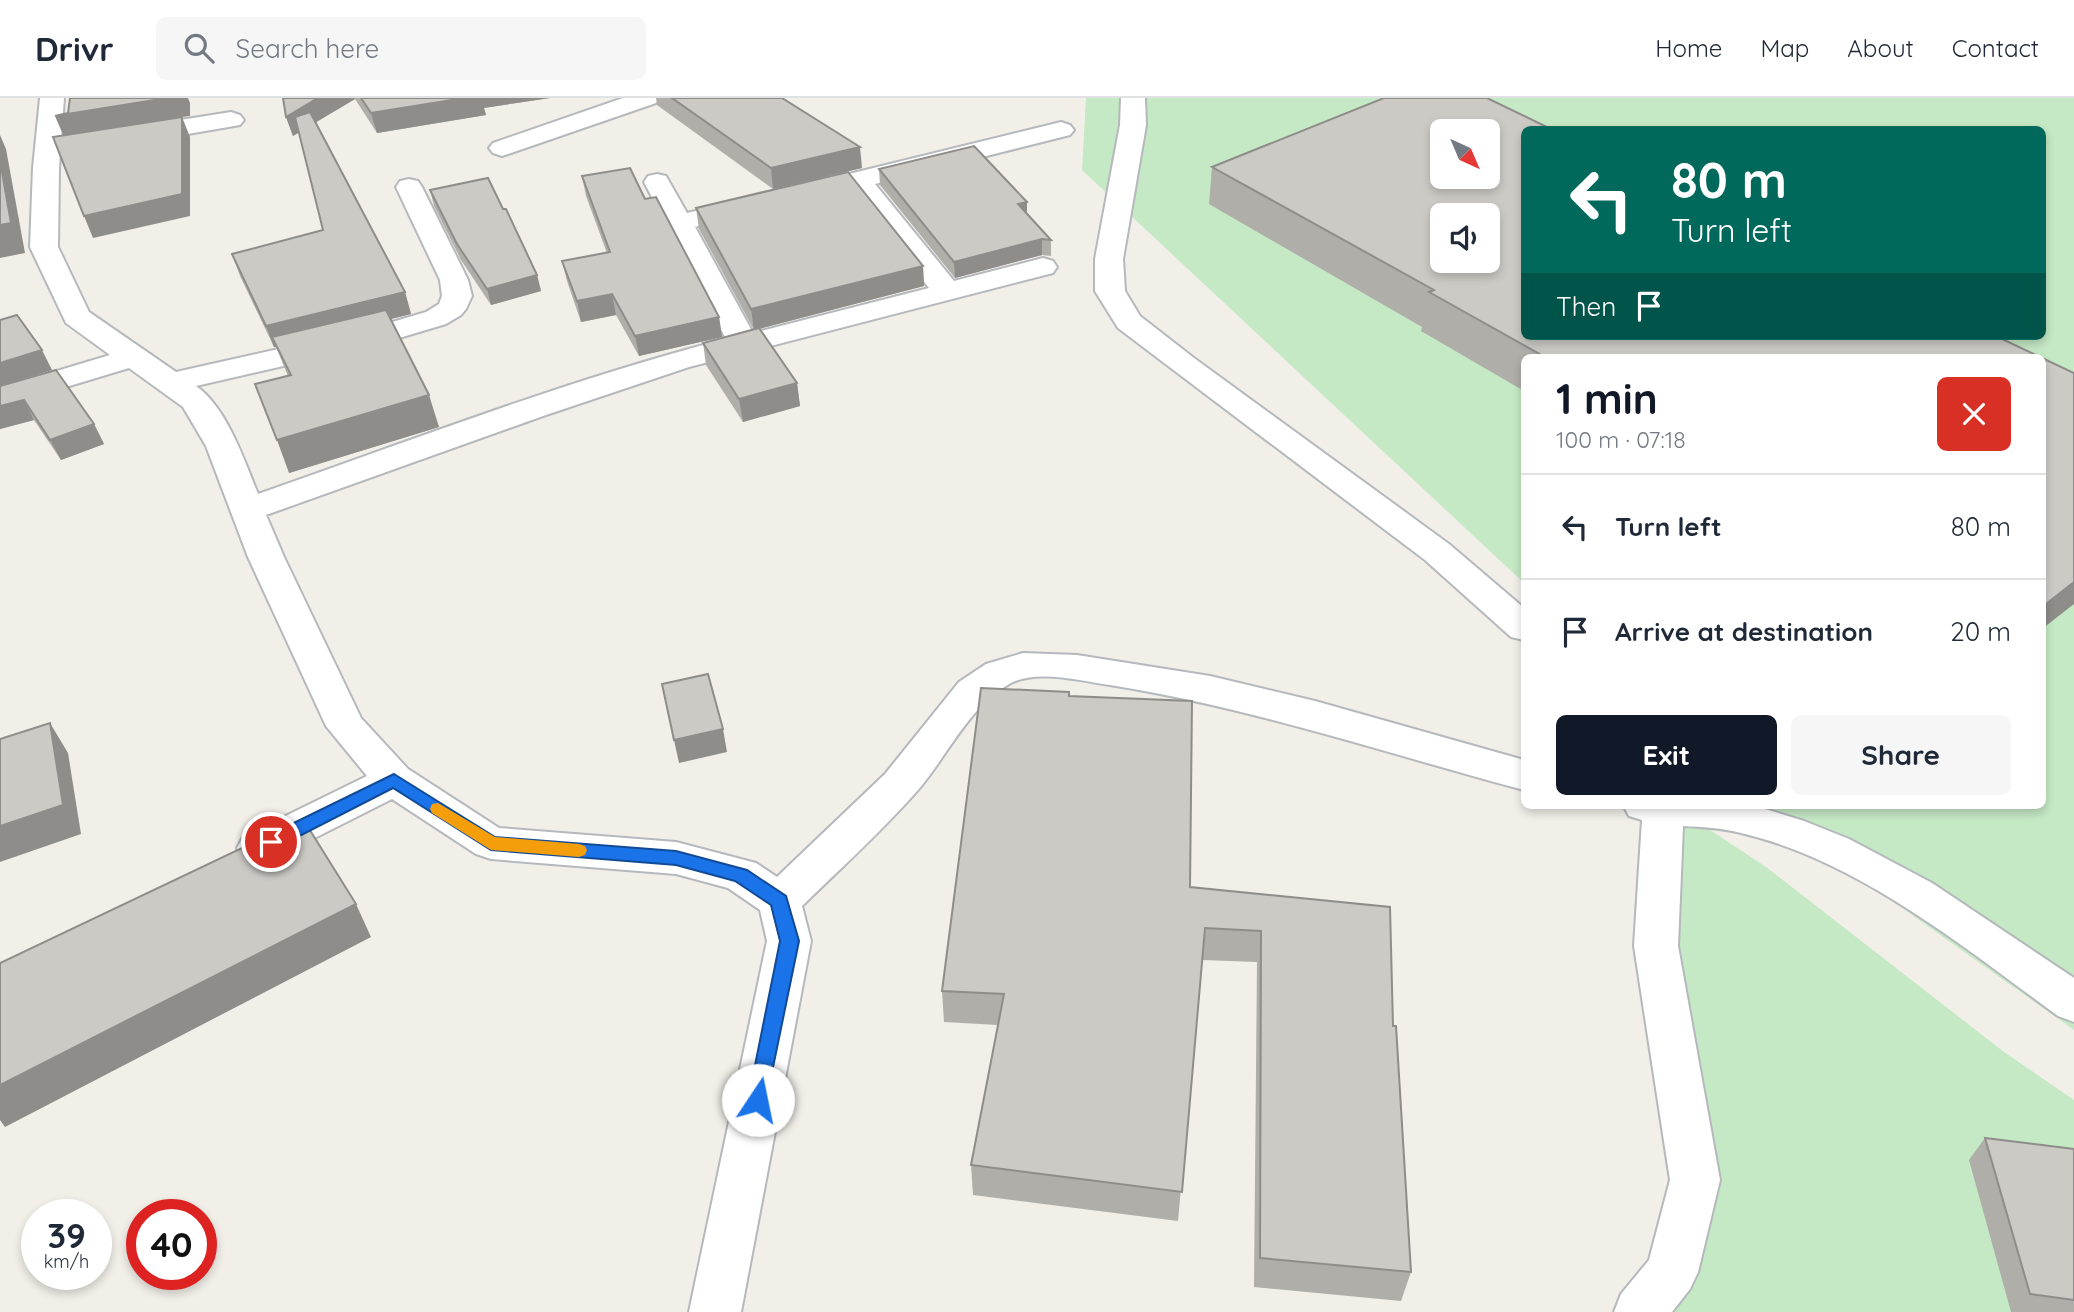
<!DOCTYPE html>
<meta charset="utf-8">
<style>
body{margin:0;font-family:Quicksand,sans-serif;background:#f6f6f7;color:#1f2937;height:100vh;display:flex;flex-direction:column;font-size:26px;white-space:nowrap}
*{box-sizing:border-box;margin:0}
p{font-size:23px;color:#747a83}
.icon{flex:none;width:38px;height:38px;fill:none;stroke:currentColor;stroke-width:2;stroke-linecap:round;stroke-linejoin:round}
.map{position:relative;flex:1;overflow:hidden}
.side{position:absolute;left:1521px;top:256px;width:525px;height:455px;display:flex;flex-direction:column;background:#fff;border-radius:10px;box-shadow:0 4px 10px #0003}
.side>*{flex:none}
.banner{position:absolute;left:1521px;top:28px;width:525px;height:214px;border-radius:10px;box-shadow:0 4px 10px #0003;background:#00695c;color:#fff;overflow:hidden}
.needle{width:46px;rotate:136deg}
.fabs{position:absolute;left:1430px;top:21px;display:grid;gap:14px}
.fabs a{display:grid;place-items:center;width:70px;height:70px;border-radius:10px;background:#fff;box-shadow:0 4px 10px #0003;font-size:35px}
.speed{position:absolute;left:21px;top:1101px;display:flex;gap:14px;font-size:35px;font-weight:700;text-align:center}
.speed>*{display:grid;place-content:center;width:91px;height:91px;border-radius:50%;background:#fff;box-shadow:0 4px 10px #0003;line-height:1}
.speed small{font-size:18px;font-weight:400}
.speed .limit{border:10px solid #d22;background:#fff;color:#111}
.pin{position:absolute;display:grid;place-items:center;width:60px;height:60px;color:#fff;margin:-30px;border:4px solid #fff;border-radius:50%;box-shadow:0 2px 7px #0007}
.me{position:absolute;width:77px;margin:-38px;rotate:11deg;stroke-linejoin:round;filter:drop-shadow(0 0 5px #0008)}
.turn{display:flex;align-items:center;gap:24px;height:147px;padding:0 35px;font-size:32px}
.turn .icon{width:91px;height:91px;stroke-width:2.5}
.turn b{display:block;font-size:49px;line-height:60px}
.then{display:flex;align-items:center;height:66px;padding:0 35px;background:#0003;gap:14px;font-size:26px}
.round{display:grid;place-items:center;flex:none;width:74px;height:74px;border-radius:10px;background:#f6f6f7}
.headline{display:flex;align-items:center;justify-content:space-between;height:119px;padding:0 35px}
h1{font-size:42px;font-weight:700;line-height:52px;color:#111827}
.action{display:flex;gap:14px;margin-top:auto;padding:14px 35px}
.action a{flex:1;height:80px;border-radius:10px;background:#111827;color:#fff;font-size:28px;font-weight:700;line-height:80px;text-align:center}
.action a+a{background:#f6f6f7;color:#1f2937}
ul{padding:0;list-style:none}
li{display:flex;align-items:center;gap:21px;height:105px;padding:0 35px;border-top:2px solid #e0e1e3}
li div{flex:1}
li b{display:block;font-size:26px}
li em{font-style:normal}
header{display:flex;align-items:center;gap:42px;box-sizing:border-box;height:98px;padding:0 35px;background:#fff;border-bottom:2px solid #e0e1e3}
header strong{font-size:33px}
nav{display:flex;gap:38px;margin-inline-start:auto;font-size:24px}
.search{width:490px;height:63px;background:#f6f6f7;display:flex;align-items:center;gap:18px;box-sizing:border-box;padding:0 24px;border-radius:10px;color:#747a83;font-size:26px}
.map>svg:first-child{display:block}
</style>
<header>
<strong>Drivr</strong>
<div class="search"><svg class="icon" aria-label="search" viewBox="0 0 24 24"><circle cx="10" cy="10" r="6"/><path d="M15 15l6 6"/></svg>Search here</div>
<nav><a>Home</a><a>Map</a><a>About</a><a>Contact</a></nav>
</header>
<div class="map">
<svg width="2074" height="1214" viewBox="0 0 2074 1214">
<rect width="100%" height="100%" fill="#f1efe8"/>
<g fill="#c5e8c5" fill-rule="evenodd">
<path d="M1086,0h988v932l-297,-211 -15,-14h280v-448h-518v226l-442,-413zM1524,32h518v206h-518zM1442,33h46v46h-46zM1442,117h46v46h-46z"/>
<path d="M1701,726l65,43 238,185 70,48v212h-410l20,-237 -44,-228 6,-12 8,-8z"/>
</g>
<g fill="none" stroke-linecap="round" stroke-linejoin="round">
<g stroke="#b5b8bc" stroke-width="4">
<g id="minor">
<path d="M40,0h24l-5,70 -1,79 31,65 87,60 196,-44 54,-16 13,-8 3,-8 -2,-16 -44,-93 4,-6 9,-2 9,2 4,6 46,93 4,16 -6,13 -5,6 -15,9 -67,20 -183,42c31,22 48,74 62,108 155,-54 309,-114 468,-155l-82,-157 4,-6 9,-2 9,2 21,37 63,-15 10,2 4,6 -4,6 -65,15 58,106 176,-45 -77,-99 -47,12 -9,-2 -4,-6 4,-6 265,-65 9,3 4,5 -4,5 -195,49 79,97 89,-23 10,3 4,6 -4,6 -364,94 -143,48 -280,100 18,42 77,161 47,51 91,59 177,14 80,21 21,14 108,-103 74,-92 27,-18 37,-11 54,2 133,21 105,25 209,59v30c-139,-37 -271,-82 -414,-105 -29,-4 -72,-16 -99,-2 -42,23 -63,72 -93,107 -36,41 -77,78 -116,116l9,35 -70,371h-52l78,-371 -7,-31 -32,-22 -52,-14 -185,-15 -15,-5 -84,-55 -119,60 -15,5 -15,-5 -6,-11 6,-11 124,-61 -41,-50 -78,-169 -42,-111 -23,-39 -54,-39 -129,39v-19l110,-33 -44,-32 -36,-76 3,-79z"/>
<path d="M623,0h36l-3,5 -145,50 -9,3 -9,-3 -4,-5 4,-5z"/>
<path d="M1121,0h24l1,27 -23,134 2,32 15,25 54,42 255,186 75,64v32l-13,-3 -86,-77 -307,-232 -23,-37v-32l25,-134z"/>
<path d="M231,14l9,3 4,5 -4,5 -104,18 -9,-3 -4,-5 4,-5 9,-3z"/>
<path d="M1623,707h129l52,16 45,18 83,44 142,95v44l-16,-6c-94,-69 -201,-156 -317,-183 -19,-5 -39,-6 -58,-7l-5,120 42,234 -22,92 -8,17 -18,23h-58l7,-18 28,-34 21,-80 -36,-234 8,-126 -13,-4z"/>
</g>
</g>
<use href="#minor" fill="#fff" fill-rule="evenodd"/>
</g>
<g fill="#afaea9">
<path d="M283,0h267l-66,10 2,7 -109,18 -22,-34 -39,23 89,170 6,22 -20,5 48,108 -150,46 -1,-97 -12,-29h-2l-34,-71 -8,-22 91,-24 -24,-98 -6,4 -7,-19z"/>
<path d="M656,0h126l80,70 -89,21 -116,-84z"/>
<path d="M1212,69l312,169 516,21h-516v34l-103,-60 1,-4 -213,-123z"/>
<path d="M879,71l148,45 24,26v16l-9,-1 -87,23 -75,-93z"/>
<path d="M582,78l63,23 74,118 3,20 -83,19 -23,-41 -35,7 -14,-41 -5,-20 45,-8 -21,-57z"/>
<path d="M430,92l73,19 34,66 4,16 -50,14 -30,-45 -27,-54z"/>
<path d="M696,110l227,58 1,20 -165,43 38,54 3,23 -57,16 -37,-57 -3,-22 51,-13 -55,-101z"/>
<path d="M0,288l94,38 10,20 -43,16 -27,-40 -34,9z"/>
<path d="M1069,598l121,191 200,20 3,119 18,246 -10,29 -147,-14 3,-325 -55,-2 -24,261 -205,-26 -2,-30 27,-140 -54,-3 -2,-31z"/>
<path d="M1985,1040l89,11v163h-63l-42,-152z"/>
</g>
<g fill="#8f8d8a">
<path d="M167,0h21l2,5v13l-8,1 8,20v79l-97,22 -9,-22 -20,-79 -9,-21z"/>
<path d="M318,0h36l1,1 -62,37 -7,-19z"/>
<path d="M464,0h86l-66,10 2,7 -109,18 -6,-20z"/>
<path d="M0,37l6,14 19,104 -25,5z"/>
<path d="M860,49l2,21 -89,21 -2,-21z"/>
<path d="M1027,104v16l-9,-14z"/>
<path d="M1042,141v16l-87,23 -1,-16z"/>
<path d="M923,168l1,20 -170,44 -3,-21z"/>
<path d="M537,177l4,16 -50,14 -4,-16z"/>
<path d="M405,194l6,22 -134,33 -5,-10 4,10h-2l-8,-21z"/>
<path d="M612,196l4,21 -35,7 -4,-21z"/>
<path d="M719,219l3,20 -83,19 -4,-20z"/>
<path d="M42,252l10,20 -52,16v-23z"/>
<path d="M797,285l3,23 -57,16 -4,-23z"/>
<path d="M429,297l10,32 -150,46 -12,-33z"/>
<path d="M24,302l10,20 -34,9v-23z"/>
<path d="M94,326l10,20 -43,16 -11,-20z"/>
<path d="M2074,484v22l-32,25v-22z"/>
<path d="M50,625l18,30 13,81 -81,28v-36z"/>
<path d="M723,631l4,23 -48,11 -5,-23z"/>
<path d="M356,806l15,33 -366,190 -5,-7v-35z"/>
</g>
<g fill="#cccac5" stroke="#8f8d8a" stroke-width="2" fill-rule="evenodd">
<path d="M70,0h97l-112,18 13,-3z"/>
<path d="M283,0h35l-32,19z"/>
<path d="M361,0h103l-93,15z"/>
<path d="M672,0h110l78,49 -89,21z"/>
<path d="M1384,0h103l66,32h-29v206h472l44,21h-495l-116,-65 5,-2 -222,-123zM1442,33h46v46h-46zM1442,117h46v46h-46z"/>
<path d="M310,14l95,180 -139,34 -34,-72 91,-24 -28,-113z"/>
<path d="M182,19v77l-98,22 -31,-79z"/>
<path d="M974,48l53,56 -9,2 33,36 -9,-1 -88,23 -75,-93z"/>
<path d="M0,63l11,62 -11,2z"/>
<path d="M630,70l15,31 11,-2 63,120 -84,19 -23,-42 -35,7 -15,-40 48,-9 -28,-76z"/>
<path d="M848,74l75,94 -172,43 -55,-101z"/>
<path d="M488,80l15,31h3l31,66 -50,14 -30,-45 -27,-54z"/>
<path d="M386,212l43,85 -152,45 -22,-56 36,-9 -19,-38z"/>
<path d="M17,217l25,35 -42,13v-43z"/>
<path d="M759,230l38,55 -58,16 -36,-56z"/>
<path d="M2042,260l32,15v209l-32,25z"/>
<path d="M56,272l38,54 -44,16 -26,-40 -24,6v-20z"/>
<path d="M708,576l15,55 -49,11 -12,-56z"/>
<path d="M981,590l88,4v4l123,5 -2,186 200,20 3,119h3l15,246 -151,-14 1,-327 -56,-3 -23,264 -211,-27 33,-171 -62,-3z"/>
<path d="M50,625l13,82 -63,21v-87z"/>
<path d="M303,721l53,85 -356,181v-122z"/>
<path d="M1985,1040l89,11v151l-44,-6z"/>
</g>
<path fill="#1a73e8" stroke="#114b97" stroke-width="2" d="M394,676l101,63 181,14 71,19 39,26 13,45 -34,165 -7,3 -7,-3 -3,-6 32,-159 -9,-36 -36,-24 -59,-16 -185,-15 -98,-62 -115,59h-13l-2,-5 2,-5z"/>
<path fill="#f59e0b" d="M438,705l57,34 84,7 6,2 2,4 -2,5 -6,2 -88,-7 -59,-37 -2,-4 2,-5z"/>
</svg>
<div class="fabs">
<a><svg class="needle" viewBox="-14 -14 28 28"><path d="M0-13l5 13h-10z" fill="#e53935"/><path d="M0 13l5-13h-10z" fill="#747a83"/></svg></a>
<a><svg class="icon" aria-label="sound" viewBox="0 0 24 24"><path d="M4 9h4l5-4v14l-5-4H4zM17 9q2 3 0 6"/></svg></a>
</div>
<div class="speed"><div>39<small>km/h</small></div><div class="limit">40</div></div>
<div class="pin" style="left:271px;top:744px;background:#d93025"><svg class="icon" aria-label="arrive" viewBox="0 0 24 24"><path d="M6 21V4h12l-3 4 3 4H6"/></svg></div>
<svg class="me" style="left:758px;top:1002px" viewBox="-20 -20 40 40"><circle r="19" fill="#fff"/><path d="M0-13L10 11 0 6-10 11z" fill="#1a73e8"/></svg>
<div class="banner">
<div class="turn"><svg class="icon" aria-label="left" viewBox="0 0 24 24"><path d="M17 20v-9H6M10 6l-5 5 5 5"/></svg><div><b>80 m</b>Turn left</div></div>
<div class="then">Then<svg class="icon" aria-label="arrive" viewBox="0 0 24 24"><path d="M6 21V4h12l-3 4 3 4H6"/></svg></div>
</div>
<section class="side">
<div class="headline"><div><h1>1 min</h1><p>100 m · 07:18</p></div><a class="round" style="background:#d93025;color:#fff"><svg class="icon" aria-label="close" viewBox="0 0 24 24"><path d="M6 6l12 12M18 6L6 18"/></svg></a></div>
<ul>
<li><svg class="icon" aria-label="left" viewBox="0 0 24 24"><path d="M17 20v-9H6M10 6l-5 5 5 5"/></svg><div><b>Turn left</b></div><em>80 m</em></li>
<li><svg class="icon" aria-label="arrive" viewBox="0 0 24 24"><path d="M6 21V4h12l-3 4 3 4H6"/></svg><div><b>Arrive at destination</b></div><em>20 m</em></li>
</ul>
<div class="action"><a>Exit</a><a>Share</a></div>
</section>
</div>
